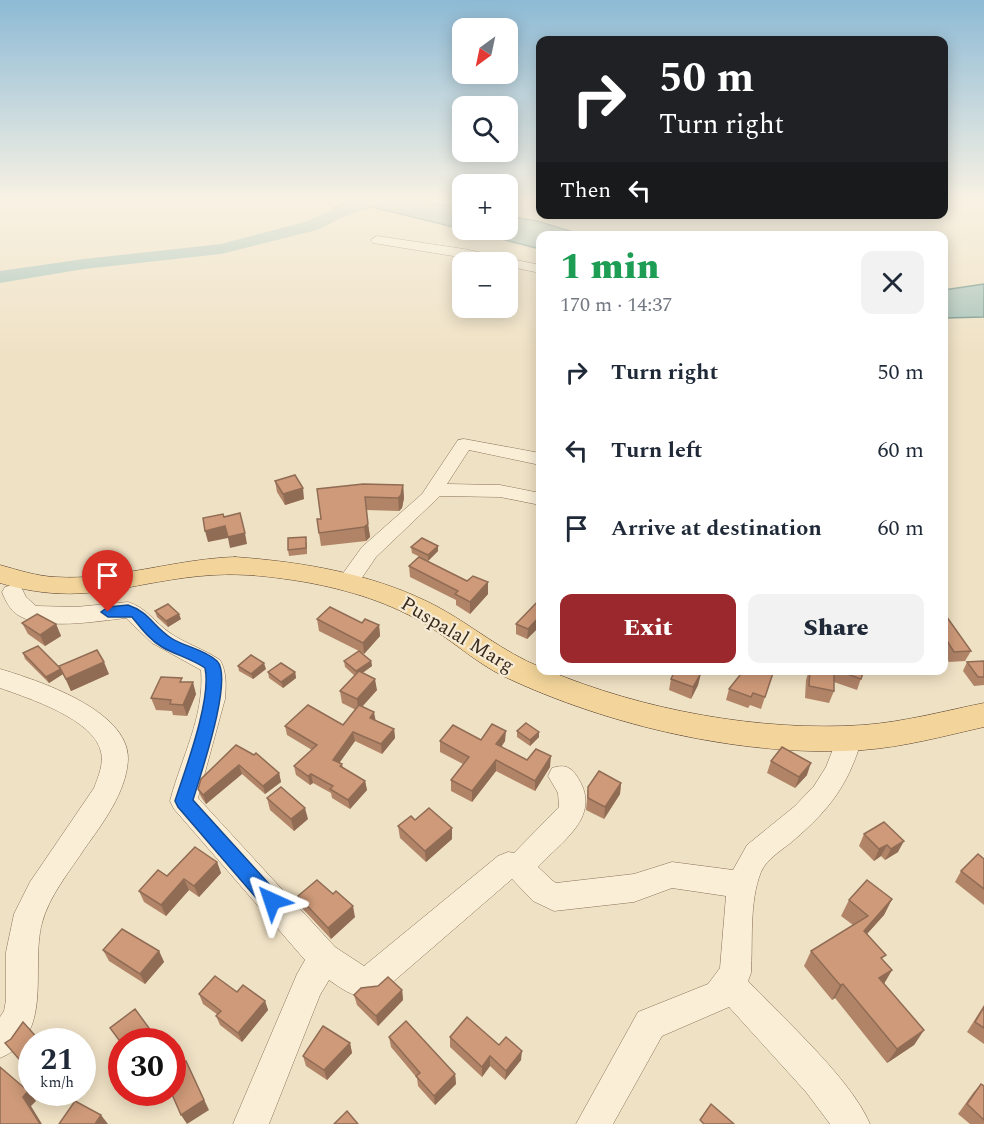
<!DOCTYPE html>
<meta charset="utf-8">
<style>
body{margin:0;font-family:Spectral,serif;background:#f2f2f3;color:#1f2937;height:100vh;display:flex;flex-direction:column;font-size:22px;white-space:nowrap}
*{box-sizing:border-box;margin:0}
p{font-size:20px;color:#747a83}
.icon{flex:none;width:33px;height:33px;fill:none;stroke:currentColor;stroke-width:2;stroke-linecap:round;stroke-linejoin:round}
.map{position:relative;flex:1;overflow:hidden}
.sheet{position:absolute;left:536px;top:231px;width:412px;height:444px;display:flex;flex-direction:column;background:#fff;border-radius:12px;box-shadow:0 3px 15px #0003}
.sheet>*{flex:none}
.top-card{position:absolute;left:536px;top:36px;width:412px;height:183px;border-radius:12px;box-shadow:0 3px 15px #0003;background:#202124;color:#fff;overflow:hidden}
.needle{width:39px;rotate:213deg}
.tools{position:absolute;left:452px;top:18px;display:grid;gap:12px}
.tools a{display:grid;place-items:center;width:66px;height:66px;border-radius:12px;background:#fff;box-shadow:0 3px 15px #0003;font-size:30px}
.speed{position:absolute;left:18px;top:1028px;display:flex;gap:12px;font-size:30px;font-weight:700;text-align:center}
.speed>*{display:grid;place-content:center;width:78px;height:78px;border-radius:50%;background:#fff;box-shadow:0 3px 15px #0003;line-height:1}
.speed small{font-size:15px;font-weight:400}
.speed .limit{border:9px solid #d22;background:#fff;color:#111}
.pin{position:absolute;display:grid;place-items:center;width:51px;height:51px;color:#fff;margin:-62px -26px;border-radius:50% 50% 50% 0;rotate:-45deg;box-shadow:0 0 6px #0007}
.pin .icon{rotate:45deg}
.me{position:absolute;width:66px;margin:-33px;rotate:318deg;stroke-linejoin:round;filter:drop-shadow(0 0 4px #0008)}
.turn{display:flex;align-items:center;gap:21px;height:126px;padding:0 24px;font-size:27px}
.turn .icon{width:78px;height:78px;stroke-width:2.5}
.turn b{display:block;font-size:42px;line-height:51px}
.then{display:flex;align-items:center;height:57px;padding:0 24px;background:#0003;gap:12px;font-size:22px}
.round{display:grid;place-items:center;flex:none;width:63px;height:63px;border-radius:12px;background:#f2f2f3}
.headline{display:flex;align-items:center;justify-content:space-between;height:102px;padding:0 24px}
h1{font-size:36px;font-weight:800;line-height:45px;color:#1e9e55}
.button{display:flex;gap:12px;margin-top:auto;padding:12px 24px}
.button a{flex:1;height:69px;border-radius:12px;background:#9b282c;color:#fff;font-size:24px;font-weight:800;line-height:69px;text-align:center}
.button a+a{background:#f2f2f3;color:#1f2937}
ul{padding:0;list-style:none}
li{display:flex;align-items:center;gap:18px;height:78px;padding:0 24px}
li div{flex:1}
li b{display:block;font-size:22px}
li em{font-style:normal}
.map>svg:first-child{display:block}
</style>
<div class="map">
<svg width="984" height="1124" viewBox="0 0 984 1124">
<rect width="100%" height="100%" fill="#efe1c4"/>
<g fill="#a6c2b9" stroke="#6c9187" stroke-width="1.5">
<path d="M349,199h58l55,9v21l-90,-22 -26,7 -12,-6 15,-6z"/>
<path d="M507,216l30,5 46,14 -43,1v13l-74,-19h41z"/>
<path d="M984,284v33l-40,1v-28z"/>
</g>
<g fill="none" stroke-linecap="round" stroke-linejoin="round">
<path fill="#a6c2b9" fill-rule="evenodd" d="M366,199h17l1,2 -2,3 -35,11 -30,15 -96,24 -137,15 -84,14v-12l84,-12 137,-15 84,-22 30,-13z"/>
<g stroke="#8a725a" stroke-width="1">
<g id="minor">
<path d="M377,236l87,13 76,16v8l-33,-7v-4h-17l-117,-19 -2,-3z"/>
<path d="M464,439l76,14v12l-71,-15 -22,34 53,1 40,8v12l-40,-8 -60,-1 -64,61 -21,31 -8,2 -8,-2 -3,-5 26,-36 60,-53 36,-54z"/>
<path d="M13,585l8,2 5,10 10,9 40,1 52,-5c19,6 26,20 42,31 16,11 34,16 50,27 7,12 6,26 5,39l-27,99 137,149 29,19 134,-110 10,-4 6,1 45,-46 -1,-14 -10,-17 4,-8c10,-3 17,-3 24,7 28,40 -12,64 -38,92l15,14 3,2 78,-9 38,-12 61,8 14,-25 48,-39 19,-20 12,-19 14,-36 9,-3 9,3 4,7c-13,46 -32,71 -68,102 -10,9 -27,18 -33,32 -12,30 -8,69 -10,101l-3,8c35,37 103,98 122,143h-40l-24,-32 -77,-85 -67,29 -49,88h-37l62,-112 70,-28 12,-16 6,-72 -54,-8 -38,14 -80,9 -21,-10 -21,-22 -133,115c-20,8 -34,-3 -50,-14l-9,15 -51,129h-36l64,-150 8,-14 -131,-151 -4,-8c11,-43 35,-85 31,-131l-49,-27 -26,-25c-28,3 -84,13 -108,-3 -8,-5 -13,-15 -16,-23l3,-5z"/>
<path d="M0,669c37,11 129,41 128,90 -1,32 -25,64 -43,89 -15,23 -36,48 -43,75 -12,45 13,112 -42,135v-41l4,-6 2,-11v-48l8,-38 16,-32 64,-94c4,-11 10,-24 7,-36 -7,-33 -73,-54 -101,-64z"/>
</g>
</g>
<g stroke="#58402e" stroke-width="1">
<path id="major" d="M235,557c69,5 141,17 203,50 35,19 65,45 102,60v3h7c95,40 214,62 316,55 41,-3 81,-14 121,-22v24c-40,9 -80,20 -121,23 -117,8 -255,-24 -360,-74 -26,-13 -48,-33 -73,-49 -38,-24 -81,-37 -125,-45 -30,-5 -61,-9 -92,-7 -81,5 -128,34 -213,8v-18c18,5 36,11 55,12 60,4 119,-18 180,-20z"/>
</g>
<use href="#minor" fill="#faeed7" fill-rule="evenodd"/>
<use href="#major" fill="#f3d59b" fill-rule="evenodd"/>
</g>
<g fill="#b18468">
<path d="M275,481l29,18 -19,6 -8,-13z"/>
<path d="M403,485l1,13 -2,10 -3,3 -33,-1 4,27 -4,4 -45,5 -2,-13 2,-14 -4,-30z"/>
<path d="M307,542v12l-18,2 -1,-6z"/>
<path d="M411,547l27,4 -10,10 -16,-8z"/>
<path d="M409,566l58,15 21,13 -18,20 -14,-9v-5l-46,-23z"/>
<path d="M540,599v27l-13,13 -11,-5v-10z"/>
<path d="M155,611l26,8 -13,8 -11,-10z"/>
<path d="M944,613l27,38 -6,10 -16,1 -5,-8z"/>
<path d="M317,619l62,6 1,11 -16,18 -4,-2 11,9 1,5 -10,7 15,17 -15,17 13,13 19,9 1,9 -13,16 -27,-13 -16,22 3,1 1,4 22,13 2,9 -17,19 -18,-11 -1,-5 -18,-10 -3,2 -14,-10 -2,-9 18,-16 -25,-15 -2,-9 58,-1 13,-15 -14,-7 -2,-12 15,-15 -10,-9 -1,-6 15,-10 -40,-20z"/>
<path d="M22,623l34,1 5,12 -16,10 -17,-12z"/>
<path d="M23,653l38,16 48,5 -38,17 -8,-17 -14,9 -24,-24z"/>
<path d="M984,661v24l-10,1 -11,-15 4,-9z"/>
<path d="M238,666l28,3 -13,10 -14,-8z"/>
<path d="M774,670l-13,39 -11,-4 -2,3 -22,-8 3,-11z"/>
<path d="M809,670h10l12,3 1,-3h32l-7,20 -23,-8v9l-5,12 -24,-5 1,-18z"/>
<path d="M268,672h27l1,6 -13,10 -14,-10z"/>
<path d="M701,673l-3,12 -7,14 -22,-9 2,-11z"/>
<path d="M183,682l13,12 -9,22 -14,-1 -1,-4 -16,-1 -5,-12z"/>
<path d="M517,731l22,6 -9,9 -13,-9z"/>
<path d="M481,740l24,1 -4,6 26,13 23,7 -15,24 -39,-20 -24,31 -21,-11v-11l12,-16 -23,-12v-11z"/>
<path d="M236,745l43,28 2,9 -16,12 -23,-20 -36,30 -5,-7 -3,-8z"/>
<path d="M771,761l36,14 -12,13 -28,-15z"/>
<path d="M621,783l-1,11 -16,25 -18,-9 2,-23z"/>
<path d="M267,798l41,21 -14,12 -24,-21z"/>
<path d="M415,820l37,19 -26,23 -26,-24 -2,-12z"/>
<path d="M884,822l14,30 -13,8 -4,-4 -7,5 -15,-15 5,-12z"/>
<path d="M984,859v46l-29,-23 6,-11z"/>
<path d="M217,862l4,11 -22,24 -10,-7 -23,26 -22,-14 -5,-11 28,-15z"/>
<path d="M298,896l57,21 -24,22 -30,-32z"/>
<path d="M892,899l-8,16 -17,19 16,26 9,10 -8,14 40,46 -10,15 -27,18 -52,-65 -3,2 -28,-34 7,-15 42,-26 -12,-9 8,-16z"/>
<path d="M103,950l56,1 5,11 -19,22 -36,-23z"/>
<path d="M402,990l1,10 -25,26 -21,-21 -3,-10z"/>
<path d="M237,992l28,9 3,9 -26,32 -22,-17 -4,-9 2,-1 -15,-11 -4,-10z"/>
<path d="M984,1005v39l-17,-12z"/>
<path d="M389,1037l66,37 1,10 -21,21 -17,-19 -1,-8 -26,-31z"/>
<path d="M450,1037l49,8 22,15 -16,20 -15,-14 -8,11 -32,-30z"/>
<path d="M350,1043l2,10 -25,27 -21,-14 -3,-10z"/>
<path d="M981,1084l3,2v38h-14l-12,-10 15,-21z"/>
</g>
<g fill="#906c55">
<path d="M403,485l1,13 -2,10 -3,3 -1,-13z"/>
<path d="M303,488l1,11 -19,6 -2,-11z"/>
<path d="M368,524l2,13 -4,4 -2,-14z"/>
<path d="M225,526l20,7 2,11 -17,4 -2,-10 -20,4 -3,-11z"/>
<path d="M438,546v5l-10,10v-6z"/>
<path d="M488,582v12l-18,20v-12z"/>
<path d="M179,614l2,5 -13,8 -2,-6z"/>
<path d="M540,616v10l-13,13 1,-10z"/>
<path d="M56,624l5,12 -16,10 -5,-11z"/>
<path d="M379,625l1,11 -16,18 -1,-11z"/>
<path d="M371,661l1,5 -15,11 -1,-6z"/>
<path d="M104,662l5,12 -38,17 -5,-12z"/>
<path d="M264,663l2,6 -13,10 -2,-5z"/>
<path d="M61,669l2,5 -14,9 -3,-6z"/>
<path d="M295,672l1,6 -13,10 -2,-6z"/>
<path d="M701,673l-3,12 -7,14 2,-12z"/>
<path d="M375,679l2,11 -19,21 -1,-12z"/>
<path d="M193,682l3,12 -9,22 -4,-11z"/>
<path d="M374,712l2,10 -6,-4z"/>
<path d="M394,729l1,9 -13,16 -1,-10z"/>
<path d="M506,731l-1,10 -9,14v-11z"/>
<path d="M353,732l2,9 -20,28 -2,-9z"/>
<path d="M539,732v5l-9,9v-6z"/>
<path d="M551,756l-1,11 -15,24v-10z"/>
<path d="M496,760v11l-24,31v-11z"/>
<path d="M811,763l-4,12 -12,13 4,-11z"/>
<path d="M239,765l3,9 -36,30 -3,-9z"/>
<path d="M279,773l2,9 -16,12 -2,-8z"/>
<path d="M311,774l2,9 -3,2 -2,-9z"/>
<path d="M365,781l2,9 -17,19 -2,-9z"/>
<path d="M621,783l-1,11 -16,25 1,-12z"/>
<path d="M305,808l3,11 -14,12 -3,-12z"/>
<path d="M452,828v11l-26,23 -1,-11z"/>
<path d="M904,841l-6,11 -13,8 6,-11z"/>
<path d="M887,845l-6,11 -7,5 5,-12z"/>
<path d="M217,862l4,11 -22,24 -5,-11z"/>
<path d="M184,879l5,11 -23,26 -5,-11z"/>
<path d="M892,899l-8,16 -28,31 8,-15z"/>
<path d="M353,906l2,11 -24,22 -3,-11z"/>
<path d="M159,951l5,11 -19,22 -5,-10z"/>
<path d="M892,970l-9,15 -4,-7z"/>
<path d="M843,984l-8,14 -3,2 8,-15z"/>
<path d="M402,990l1,10 -25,26 -2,-10z"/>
<path d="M265,1001l3,9 -26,32 -4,-9z"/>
<path d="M149,1028l5,10 -3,3h-18z"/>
<path d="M924,1030l-10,15 -27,18 10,-14z"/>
<path d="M350,1043l2,10 -25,27 -3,-10z"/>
<path d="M522,1051l-1,9 -16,20 1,-9z"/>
<path d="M490,1056v10l-8,11v-10z"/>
<path d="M186,1061l23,49 -22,14 -6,-9z"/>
<path d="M455,1074l1,10 -21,21 -1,-9z"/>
<path d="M28,1091l8,10 -5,5 11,18h-2l-17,-27z"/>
<path d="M101,1115l7,9h-13z"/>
</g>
<g fill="#ce9a79" stroke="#906c55" stroke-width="1.5">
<path d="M295,475l8,13 -20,6 -8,-13z"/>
<path d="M363,484l40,1 -2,10 -3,3 -33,-1 3,27 -4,3 -45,6 -2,-14h4l-4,-30z"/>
<path d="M240,513l5,20 -17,4 -3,-11 -20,5 -2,-13 20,-4 1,3z"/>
<path d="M306,537v11l-18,2v-12z"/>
<path d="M422,538l16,8 -10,9 -17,-8z"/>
<path d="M419,557l48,24 6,-5 15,6 -18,20 -15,-8 3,-3 -49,-25z"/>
<path d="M540,599v17l-12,13 -12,-5z"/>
<path d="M168,604l11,10 -13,7 -11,-10z"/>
<path d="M330,607l32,16 3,-4 14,6 -16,18 -46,-24z"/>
<path d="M944,613l27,38 -17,1 -10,-16z"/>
<path d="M37,614l19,10 -16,11 -18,-12z"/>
<path d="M38,646l23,23 -15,8 -23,-24z"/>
<path d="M97,650l7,12 -38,17 -7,-13z"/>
<path d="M359,651l12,10 -15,10 -12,-10z"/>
<path d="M251,655l13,8 -13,11 -13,-8z"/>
<path d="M984,661v16h-6l-11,-15z"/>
<path d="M281,663l14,9 -14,10 -13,-10z"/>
<path d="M675,670h18l8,3 -8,14 -22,-8z"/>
<path d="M744,670h30l-9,27 -12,-4 -2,4 -22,-8z"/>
<path d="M810,670h9l15,4v17l-25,-5z"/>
<path d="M836,670h28l-3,9z"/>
<path d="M359,671l16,8 -18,20 -17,-8z"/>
<path d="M161,677l21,1 -2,4h13l-10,23 -13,-1 1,-4 -20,-2z"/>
<path d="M308,705l35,20 16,-20 15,7 -4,6 24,11 -13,15 -28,-12 -20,28 9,4 -2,2 25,15 -17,19 -18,-11 3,-3 -22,-12 -3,2 -14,-10 23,-21 -32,-19z"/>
<path d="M526,723l13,9 -9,8 -13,-9z"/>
<path d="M492,724l14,7 -10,13 31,16 9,-11 15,7 -16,25 -39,-21 -24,31 -21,-11 18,-23 -29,-16 13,-16 28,15z"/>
<path d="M236,745l18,10 2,-2 23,20 -16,13 -24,-21 -36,30 -5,-6 3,-10z"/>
<path d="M782,747l29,16 -12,14 -28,-16z"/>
<path d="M599,771l22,12 -16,24 -17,-9v-11z"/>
<path d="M281,787l24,21 -14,11 -24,-21z"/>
<path d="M429,808l23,20 -27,23 -27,-25 13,-10 4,4z"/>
<path d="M884,822l20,19 -13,8 -4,-4 -8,4 -15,-15z"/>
<path d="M195,847l22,15 -23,24 -10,-7 -23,26 -22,-14 19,-21 9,6z"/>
<path d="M978,854l6,5v30l-23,-18z"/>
<path d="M317,880l16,14 3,-3 17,15 -25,22 -30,-32z"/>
<path d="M867,880l25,19 -28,32 22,24 -5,3 11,12 -13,8 45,52 -27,19 -54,-65 -3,1 -29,-34 57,-35 -19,-16z"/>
<path d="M122,929l37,22 -19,23 -37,-24z"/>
<path d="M215,976l22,16 6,-7 22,16 -27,32 -22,-17 5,-5 -22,-17z"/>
<path d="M388,977l14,13 -26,26 -22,-21 7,-7 17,-2z"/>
<path d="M984,1007v21l-9,-6z"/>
<path d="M135,1009l14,19 -16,13h-11v3l-12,-16z"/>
<path d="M467,1017l32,28 7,-8 16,14 -16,20 -16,-15 -8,11 -32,-30z"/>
<path d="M406,1021l49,53 -21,22 -18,-20 4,-3 -31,-36z"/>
<path d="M23,1022l17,19h-8v33l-27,-31 6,-4z"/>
<path d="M323,1026l27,17 -26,27 -21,-14z"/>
<path d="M186,1061l18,39 -23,15 -10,-23h1v-23z"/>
<path d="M0,1067l28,24 -5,6 17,27h-40z"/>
<path d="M981,1084l3,2v34l-17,-16z"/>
<path d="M75,1101l26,14 -6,9h-36z"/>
<path d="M711,1104l23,20h-30l-4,-4z"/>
<path d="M347,1111l11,13h-24z"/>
</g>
<linearGradient id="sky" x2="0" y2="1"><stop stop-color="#8dbad5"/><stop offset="0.56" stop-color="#f8f2e4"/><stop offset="1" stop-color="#f8f2e4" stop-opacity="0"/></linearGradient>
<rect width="984" height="356" fill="url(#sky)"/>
<path fill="#1a73e8" stroke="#114b97" stroke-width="1.5" d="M128,605c21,7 25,21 43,33 14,9 33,11 46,23 17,17 -17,115 -24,139l86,95 3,6 -3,7 -7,2 -7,-2 -87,-101 -3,-6c10,-31 37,-102 30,-133 -13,-9 -29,-13 -43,-21 -12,-7 -21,-19 -30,-30h-24l-7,-5 7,-5z"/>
<g text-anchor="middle" stroke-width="4.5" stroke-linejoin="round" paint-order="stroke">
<g font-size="20" fill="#3a2b1e" stroke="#f6ebd4">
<text transform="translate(458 634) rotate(31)" y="7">Puspalal Marg</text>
</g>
</g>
</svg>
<div class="tools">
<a><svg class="needle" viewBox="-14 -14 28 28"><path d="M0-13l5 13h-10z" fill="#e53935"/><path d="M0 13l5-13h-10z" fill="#747a83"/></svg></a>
<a><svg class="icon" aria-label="search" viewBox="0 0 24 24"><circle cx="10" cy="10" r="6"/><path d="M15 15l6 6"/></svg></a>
<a>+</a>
<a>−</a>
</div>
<div class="speed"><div>21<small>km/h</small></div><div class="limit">30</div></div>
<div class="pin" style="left:108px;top:612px;background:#d93025"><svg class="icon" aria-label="arrive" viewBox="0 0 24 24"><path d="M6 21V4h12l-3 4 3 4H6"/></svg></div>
<svg class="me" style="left:272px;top:901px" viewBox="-20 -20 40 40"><path d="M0-17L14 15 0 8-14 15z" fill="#1a73e8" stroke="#fff" stroke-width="4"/></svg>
<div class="top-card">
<div class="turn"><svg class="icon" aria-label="right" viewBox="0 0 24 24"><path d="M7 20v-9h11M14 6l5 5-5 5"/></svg><div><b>50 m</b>Turn right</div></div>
<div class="then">Then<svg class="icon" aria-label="left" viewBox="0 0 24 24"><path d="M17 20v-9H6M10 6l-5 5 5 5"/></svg></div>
</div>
<section class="sheet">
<div class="headline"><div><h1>1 min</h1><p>170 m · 14:37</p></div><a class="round"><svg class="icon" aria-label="close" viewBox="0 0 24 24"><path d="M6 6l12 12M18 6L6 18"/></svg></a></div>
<ul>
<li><svg class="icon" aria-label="right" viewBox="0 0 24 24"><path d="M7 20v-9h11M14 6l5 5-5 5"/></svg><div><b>Turn right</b></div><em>50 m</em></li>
<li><svg class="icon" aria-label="left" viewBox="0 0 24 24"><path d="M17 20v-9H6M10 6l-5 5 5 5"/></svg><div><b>Turn left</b></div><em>60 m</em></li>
<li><svg class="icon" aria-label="arrive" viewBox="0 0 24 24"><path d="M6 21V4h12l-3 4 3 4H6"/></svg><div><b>Arrive at destination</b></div><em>60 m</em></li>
</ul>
<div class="button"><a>Exit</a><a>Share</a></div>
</section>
</div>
